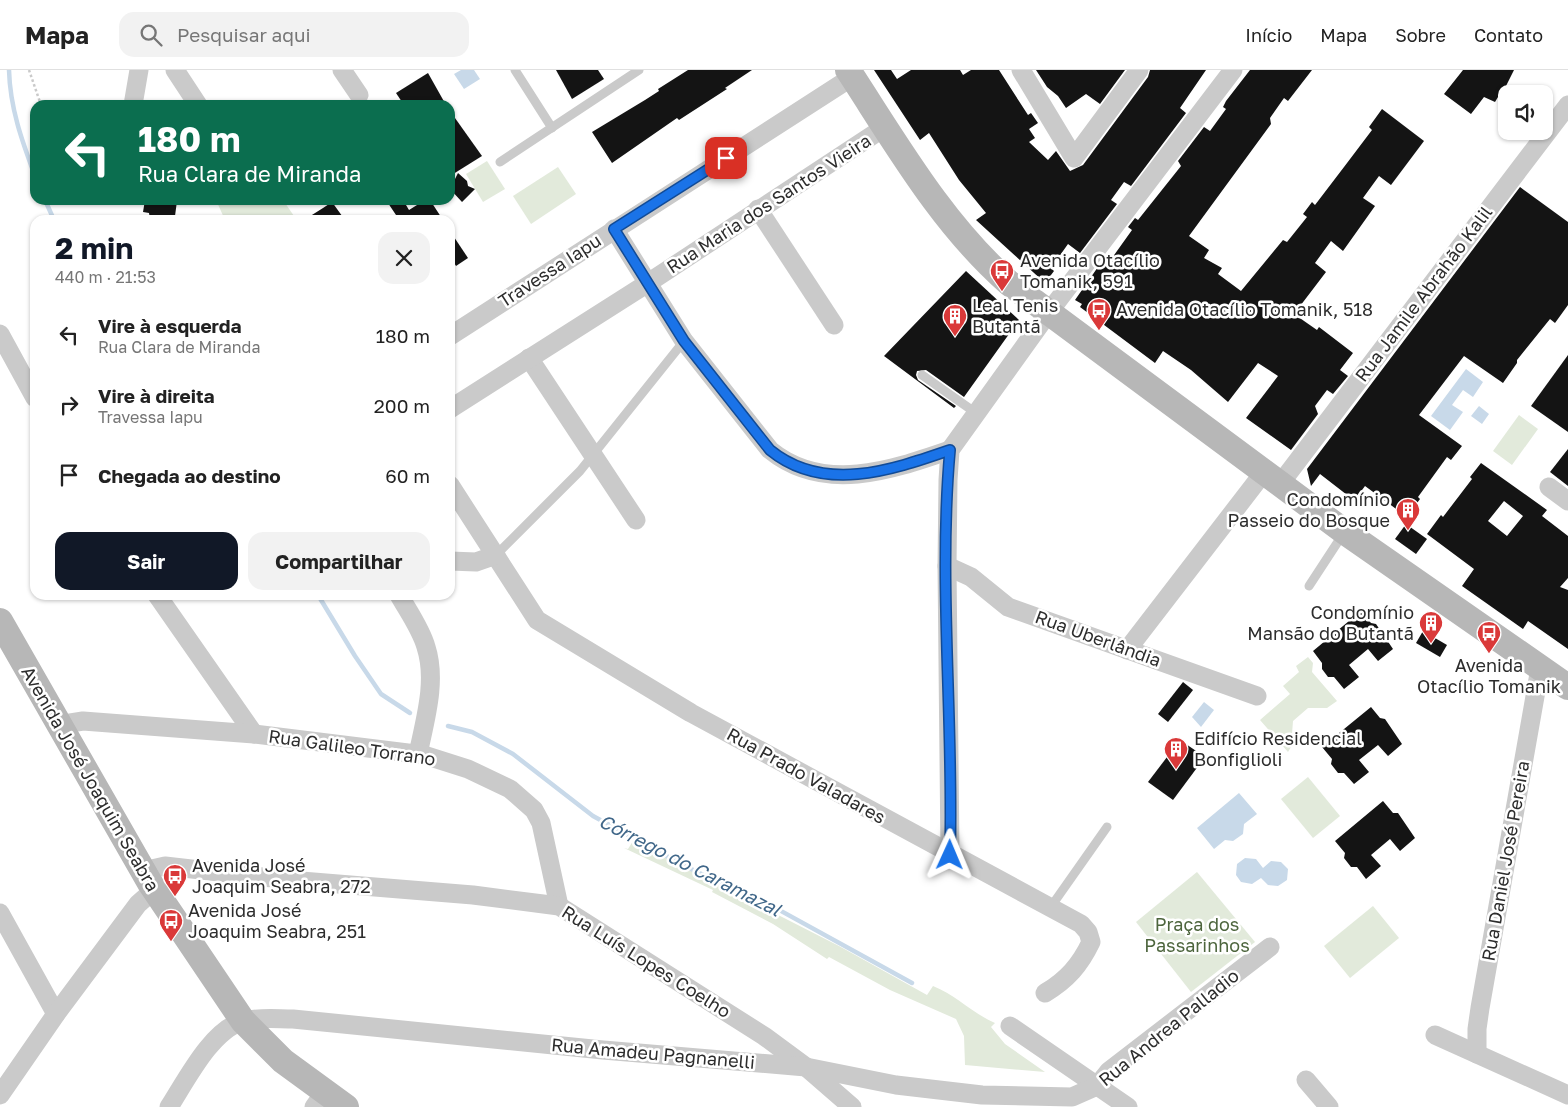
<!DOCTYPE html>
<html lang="pt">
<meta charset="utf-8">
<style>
body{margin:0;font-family:"Golos Text",sans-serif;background:#f2f2f2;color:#222;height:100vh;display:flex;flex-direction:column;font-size:19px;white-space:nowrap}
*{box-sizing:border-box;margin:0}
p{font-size:16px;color:#767676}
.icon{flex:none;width:28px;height:28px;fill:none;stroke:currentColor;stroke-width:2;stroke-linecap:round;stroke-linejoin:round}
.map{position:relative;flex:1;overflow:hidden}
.panel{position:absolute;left:30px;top:145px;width:425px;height:385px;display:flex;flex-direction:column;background:#fff;border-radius:15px;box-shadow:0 1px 4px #0004}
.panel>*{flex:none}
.top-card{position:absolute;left:30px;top:30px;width:425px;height:105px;border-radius:15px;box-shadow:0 1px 4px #0004;background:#0b6e4f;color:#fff;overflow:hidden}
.buttons{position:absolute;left:1498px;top:15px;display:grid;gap:10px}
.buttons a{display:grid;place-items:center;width:55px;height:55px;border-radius:10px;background:#fff;box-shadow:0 1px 4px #0004;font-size:25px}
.pin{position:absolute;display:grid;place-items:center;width:42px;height:42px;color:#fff;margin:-21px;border-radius:10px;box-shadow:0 2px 8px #0006}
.me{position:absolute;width:55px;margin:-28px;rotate:1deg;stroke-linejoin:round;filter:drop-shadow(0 0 4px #0008)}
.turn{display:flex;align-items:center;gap:18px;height:105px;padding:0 25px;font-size:22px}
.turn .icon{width:65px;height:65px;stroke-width:2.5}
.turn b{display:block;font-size:35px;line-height:42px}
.round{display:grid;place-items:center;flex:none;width:52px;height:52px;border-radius:15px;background:#f2f2f2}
.headline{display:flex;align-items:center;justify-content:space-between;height:85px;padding:0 25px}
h1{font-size:30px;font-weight:700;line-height:38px;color:#111827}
.primary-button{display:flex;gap:10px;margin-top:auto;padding:10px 25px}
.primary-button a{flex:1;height:58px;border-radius:15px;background:#111827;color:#fff;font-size:20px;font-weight:700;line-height:58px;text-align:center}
.primary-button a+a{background:#f2f2f2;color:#222}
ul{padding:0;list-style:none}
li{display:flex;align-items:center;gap:15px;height:70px;padding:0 25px}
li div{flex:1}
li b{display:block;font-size:19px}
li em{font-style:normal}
header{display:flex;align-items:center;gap:30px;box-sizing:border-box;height:70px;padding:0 25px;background:#fff;border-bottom:1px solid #e0e0e0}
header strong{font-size:24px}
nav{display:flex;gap:28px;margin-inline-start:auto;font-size:18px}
.search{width:350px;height:45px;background:#f2f2f2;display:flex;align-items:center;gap:12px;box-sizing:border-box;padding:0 18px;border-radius:15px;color:#767676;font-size:19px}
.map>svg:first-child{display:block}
</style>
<header>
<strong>Mapa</strong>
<div class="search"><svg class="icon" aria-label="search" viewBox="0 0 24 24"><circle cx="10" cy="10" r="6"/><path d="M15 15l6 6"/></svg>Pesquisar aqui</div>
<nav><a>Início</a><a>Mapa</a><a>Sobre</a><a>Contato</a></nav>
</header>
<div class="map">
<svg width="1568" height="1037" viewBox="0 0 1568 1037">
<rect width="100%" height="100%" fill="#fff"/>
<g fill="#e2eadb">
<path d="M487,91l18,28 -22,13 -17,-28z"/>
<path d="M558,97l18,27 -45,30 -18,-28z"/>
<path d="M216,130h67l11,16 -6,4h-63z"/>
<path d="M1519,345l19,14 -26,36 -19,-14z"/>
<path d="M1308,587l5,6 -1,9 25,29 -10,7h-19l-15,13 -2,26 -3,5 -28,-32 30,-26 -7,-8 16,-14 -3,-6z"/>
<path d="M1308,707l32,39 -27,22 -32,-39z"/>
<path d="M633,771l206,105 88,49 6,-9c23,9 39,27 62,37l-4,4 14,17 40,28 -80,-7 -1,-29 -8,-17 -66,-29 -61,-33 -2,2 -54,-35 -61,-32 1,-2 -89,-42 4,1z"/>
<path d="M1197,802l58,70 -64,50 -55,-70z"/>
<path d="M1373,836l26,32 -49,40 -26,-32z"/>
</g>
<g fill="#c8d9e9">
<path d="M461,0h13l6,9 -16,10 -10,-15z"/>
<path d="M1466,299l17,13 -10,15 -10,-7 -11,15 11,7 -13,18 -19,-14z"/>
<path d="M1479,336l10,8 -7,10 -11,-8z"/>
<path d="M1204,632l10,8 -13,17 -9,-10z"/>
<path d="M1239,723l18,21 -13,10 -1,10 -10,7 -8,-1 -11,9 -17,-21z"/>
<path d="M1245,788l11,1 7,9 8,-7 10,1 7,7 -1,11 -9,6 -10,-1 -7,-7 -9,6 -11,-2 -5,-7 1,-11z"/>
</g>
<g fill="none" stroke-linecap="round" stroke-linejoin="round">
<g stroke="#c8d9e9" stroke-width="4.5">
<path d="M9,0c1,38 13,71 26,106"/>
<path d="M45,130l9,20"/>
<path d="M318,525l37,61 26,38 29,19"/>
<path d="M448,656l24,6 41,22 80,62 90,49 39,19 30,11 160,88"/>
</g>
</g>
<g fill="#141414" fill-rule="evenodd">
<path d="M556,0h42l6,9 -32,20z"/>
<path d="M688,0h64l-27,18 2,1 -48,31 -2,-2 -65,45 -20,-31 53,-32 14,-9 -1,-2z"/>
<path d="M874,0h17l6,9 14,-9h49l3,5 8,-5h28l29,45 3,-2 7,10 -9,6 6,9 -6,4 19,18 8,-9 14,20 13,-6 65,-88 2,-7h56l-26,38 6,5 -55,73 -7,-4 -13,18 6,4 -37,49 -12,-9 -17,24 3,3 -9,12 -69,-63 10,-7 -27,-33 -30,-47 -9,7z"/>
<path d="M1036,0h89l-25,34 -14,-10 -20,14 -8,-12 -11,-9z"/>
<path d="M1250,0h62l-24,31 -4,-3 -14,20 1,6 -82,112 20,14 -5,8 18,10 -4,6 23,17 42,-51 4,2 20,-25 -4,-3 9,-12 3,3 29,-38 28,-37 -3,-3 13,-18 42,32 -33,44 -12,-9 -16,22 12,8 -32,45 -12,-10 -16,22 11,9 -32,42 23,16 2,-3 34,26 -13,17 8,6 -15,18 -6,-4 -12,16 3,8 -27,36 -45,-32 32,-42 -20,-13 -30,39 -37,-32 -28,-19 -8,12 -75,-56 2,-3 -7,-4 32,-46 5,4 20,-28 -4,-3 7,-9 3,2 43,-54 -3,-5 26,-34 6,4 16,-22 -3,-2 3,-6z"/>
<path d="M1463,0h51l-14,28 -2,-1 -3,5 -11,-5 -13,17 -27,-20z"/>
<path d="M428,3l18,32h-42l-8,-12z"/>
<path d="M450,41l32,45 -32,20z"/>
<path d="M458,103l9,8 1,5 7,3 -13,13 -12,-13z"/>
<path d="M1520,117l48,35v83l-13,18 -5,-4 -33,41v3l-14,20 -39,-27 -32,42 -13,17 43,31 -11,14 -4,-3 -29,40 2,2 -13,18 -42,-31 -9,12h-5l-31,-24 -9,12 -4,-17z"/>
<path d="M145,130l32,1 -2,15 -8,-1 -1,5 -16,-1 -1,-6 -6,-1z"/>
<path d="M386,130h17l6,10 16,-10h5l13,20h-49l4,-2z"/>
<path d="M332,132l13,18h-41l19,-12z"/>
<path d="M450,161l18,27 -12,8 -6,-10z"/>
<path d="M966,201l53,49 -55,77 -38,-27 -9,1 -1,4 2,5 38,26 -2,2 -70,-52z"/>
<path d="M1568,285v77l-37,-26z"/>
<path d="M1568,379v37l-18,-14z"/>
<path d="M1481,393l66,47 -5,6 26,20v42l-8,9 8,3v59l-40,-28 -5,8 -61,-43 12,-17 -47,-35 14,-19 2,2 29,-38 -2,-2zM1504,431l19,15 -16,20 -19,-15z"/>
<path d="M1406,454l21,15 -11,15 -21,-15z"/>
<path d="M1361,541l10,12 5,1 17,25 -15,12 -10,-12 -19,16 10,12 -15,12 -10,-12h-6l-6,-8v-6l-9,-12z"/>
<path d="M1423,561l24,14 -7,12 -24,-14z"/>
<path d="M1183,612l10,8 -25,32 -10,-8z"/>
<path d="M1371,637l9,11 5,1 17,25 -14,12 -10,-11 -19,15 10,12 -15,12 -10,-11h-6l-7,-9 1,-5 -10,-12z"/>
<path d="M1180,670l25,17 -32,43 -25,-18z"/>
<path d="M1383,731l10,12h5l17,25 -15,13 -10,-12 -19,16 10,11 -15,13 -9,-12h-6l-7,-9 1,-5 -10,-12z"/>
</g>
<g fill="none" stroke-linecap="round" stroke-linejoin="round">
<path stroke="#cacaca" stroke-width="2.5" stroke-dasharray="2.5 2.5" stroke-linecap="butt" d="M29,0l12,35"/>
<g stroke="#cacaca" stroke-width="9">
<path d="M515,0l37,58"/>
<path d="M500,92l139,-92"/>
<path d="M922,305l54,38"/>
<path d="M496,485l84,-84 104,-130"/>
<path d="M1309,516l34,-52"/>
<path d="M1050,838l57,-81"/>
</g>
<g stroke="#cacaca" stroke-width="19">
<path d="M175,0l23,35"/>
<path d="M342,0l17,25"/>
<path d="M1021,0l53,88 65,-88"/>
<path d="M133,35l6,-35"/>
<path d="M758,139l76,116"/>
<path d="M614,159l70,112 86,109c54,44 122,20 180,0"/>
<path d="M0,264l35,64"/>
<path d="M450,266l402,-259"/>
<path d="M529,288l107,162"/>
<path d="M450,339l198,-126 237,-156"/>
<path d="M1280,414l288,-379"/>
<path d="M450,415l87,135 154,93 390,211 7,8 3,10c-11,23 -24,38 -46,51"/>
<path d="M1549,417l19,14"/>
<path d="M450,491l26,1 20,-7"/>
<path d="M947,496l24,11 37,30 249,89"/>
<path d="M157,525l97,139"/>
<path d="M399,525c9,16 22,34 27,52 11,34 -1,73 -8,107"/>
<path d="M1127,580l137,-178"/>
<path d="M58,655l25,-4 171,13 170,21 44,14 42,20 24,21 7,13 18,83"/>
<path d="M950,785l-3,-289 1,-86 2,-30 99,-138 184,-242"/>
<path d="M143,801l22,-5 124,14 184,15 86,11 205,130 42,31 46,40"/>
<path d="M0,843l56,101"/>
<path d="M1010,956l118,81"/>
<path d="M1435,965l133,60"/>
<path d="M1477,984v-25l3,-21 60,-340"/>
<path d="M1306,1010l23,27"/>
<path d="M0,1025l56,-81 82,-110 16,-14"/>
<path d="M169,1037c17,-26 42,-77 74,-86 15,-4 34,-2 50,-2l310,31 203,17 90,18 86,10 90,2 25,-11 12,-15 161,-124"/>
<path d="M314,1037l10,-14"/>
</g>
<g stroke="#b7b7b7" stroke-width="26">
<path d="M848,0c49,75 94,154 161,213l336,249 223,155"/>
<path d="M0,551l150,262 93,138 40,40 63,46"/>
</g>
</g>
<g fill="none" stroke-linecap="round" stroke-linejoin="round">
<g stroke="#114b97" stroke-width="12">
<path id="route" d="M726,88l-112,71 70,112 86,109c54,44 122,20 180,0 -12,134 4,271 0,405"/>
</g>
<use href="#route" stroke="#1a73e8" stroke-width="9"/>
</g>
<defs>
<g id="bus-pin" transform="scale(1.25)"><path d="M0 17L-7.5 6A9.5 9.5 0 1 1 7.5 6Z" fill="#da3939" stroke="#fff"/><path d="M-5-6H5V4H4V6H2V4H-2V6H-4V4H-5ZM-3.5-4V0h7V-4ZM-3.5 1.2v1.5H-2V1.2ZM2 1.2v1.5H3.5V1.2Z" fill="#fff"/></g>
<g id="building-pin" transform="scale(1.25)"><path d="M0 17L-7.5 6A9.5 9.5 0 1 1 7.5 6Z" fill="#da3939" stroke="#fff"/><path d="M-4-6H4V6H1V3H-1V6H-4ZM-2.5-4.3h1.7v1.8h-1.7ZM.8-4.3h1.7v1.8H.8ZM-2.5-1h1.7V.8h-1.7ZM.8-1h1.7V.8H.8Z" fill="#fff"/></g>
</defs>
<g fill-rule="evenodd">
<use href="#bus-pin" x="1002" y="201"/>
<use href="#bus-pin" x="1099" y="240"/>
<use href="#building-pin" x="955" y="246"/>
<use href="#building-pin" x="1408" y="440"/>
<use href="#building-pin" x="1431" y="553"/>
<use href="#bus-pin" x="1489" y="563"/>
<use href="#building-pin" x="1176" y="679"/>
<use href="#bus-pin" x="175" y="806"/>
<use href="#bus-pin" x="171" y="851"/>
</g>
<g text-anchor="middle" stroke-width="5" stroke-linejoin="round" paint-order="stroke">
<g font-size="18" fill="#2d2d2d" stroke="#fff">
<text transform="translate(769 134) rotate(-33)" y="6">Rua Maria dos Santos Vieira</text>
<text transform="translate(550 201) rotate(-33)" y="6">Travessa Iapu</text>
<text transform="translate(1424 224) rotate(-53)" y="6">Rua Jamile Abrahão Kalil</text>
<text transform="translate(1098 569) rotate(20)" y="6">Rua Uberlândia</text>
<text transform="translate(352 678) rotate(8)" y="6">Rua Galileo Torrano</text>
<text transform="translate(806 706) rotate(29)" y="6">Rua Prado Valadares</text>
<text transform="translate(90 709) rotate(60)" y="6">Avenida José Joaquim Seabra</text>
<text transform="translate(1506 791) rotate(-80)" y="6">Rua Daniel José Pereira</text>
<text transform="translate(646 892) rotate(32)" y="6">Rua Luís Lopes Coelho</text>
<text transform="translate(1169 958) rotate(-39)" y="6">Rua Andrea Palladio</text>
<text transform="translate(653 984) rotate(5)" y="6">Rua Amadeu Pagnanelli</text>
</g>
<g font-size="18" fill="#2d2d2d" stroke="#fff" text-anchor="start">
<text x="1020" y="197">Avenida Otacílio<tspan x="1020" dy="21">Tomanik, 591</tspan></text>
<text x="972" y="242">Leal Tenis<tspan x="972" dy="21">Butantã</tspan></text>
<text x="1116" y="246">Avenida Otacílio Tomanik, 518</text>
<text x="1390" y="436" text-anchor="end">Condomínio<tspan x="1390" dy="21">Passeio do Bosque</tspan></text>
<text x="1414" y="549" text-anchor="end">Condomínio<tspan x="1414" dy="21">Mansão do Butantã</tspan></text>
<text x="1489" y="602" text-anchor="middle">Avenida<tspan x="1489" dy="21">Otacílio Tomanik</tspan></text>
<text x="1194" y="675">Edifício Residencial<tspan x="1194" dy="21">Bonfiglioli</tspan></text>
<text x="192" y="802">Avenida José<tspan x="192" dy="21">Joaquim Seabra, 272</tspan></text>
<text x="188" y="847">Avenida José<tspan x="188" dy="21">Joaquim Seabra, 251</tspan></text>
</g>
<g font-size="18" fill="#4d653d" stroke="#fff">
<text x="1197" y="861">Praça dos<tspan x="1197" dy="21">Passarinhos</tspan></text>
</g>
<g font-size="19" font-style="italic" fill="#406789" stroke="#fff">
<text transform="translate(690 795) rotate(27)" y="7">Córrego do Caramazal</text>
</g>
</g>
</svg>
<div class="buttons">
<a><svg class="icon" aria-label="sound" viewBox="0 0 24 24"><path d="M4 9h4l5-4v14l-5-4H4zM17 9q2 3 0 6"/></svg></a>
</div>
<div class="pin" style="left:726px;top:88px;background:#d93025"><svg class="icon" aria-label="arrive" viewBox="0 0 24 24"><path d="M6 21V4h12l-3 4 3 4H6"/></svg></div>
<svg class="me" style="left:950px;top:785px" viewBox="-20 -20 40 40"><path d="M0-17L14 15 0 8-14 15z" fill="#1a73e8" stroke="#fff" stroke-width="4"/></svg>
<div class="top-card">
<div class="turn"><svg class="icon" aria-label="left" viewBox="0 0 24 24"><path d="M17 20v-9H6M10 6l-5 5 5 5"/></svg><div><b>180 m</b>Rua Clara de Miranda</div></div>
</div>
<section class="panel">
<div class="headline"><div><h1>2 min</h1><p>440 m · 21:53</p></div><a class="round"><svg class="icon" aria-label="close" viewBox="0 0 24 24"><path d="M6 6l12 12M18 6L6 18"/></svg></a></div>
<ul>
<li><svg class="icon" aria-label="left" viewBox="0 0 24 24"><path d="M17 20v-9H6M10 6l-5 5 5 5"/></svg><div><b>Vire à esquerda</b><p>Rua Clara de Miranda</p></div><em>180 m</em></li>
<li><svg class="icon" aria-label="right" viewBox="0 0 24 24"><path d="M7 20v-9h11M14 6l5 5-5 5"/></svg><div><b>Vire à direita</b><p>Travessa Iapu</p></div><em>200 m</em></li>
<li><svg class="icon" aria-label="arrive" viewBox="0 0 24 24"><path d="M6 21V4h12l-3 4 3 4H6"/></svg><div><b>Chegada ao destino</b></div><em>60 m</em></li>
</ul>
<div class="primary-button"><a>Sair</a><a>Compartilhar</a></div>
</section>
</div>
